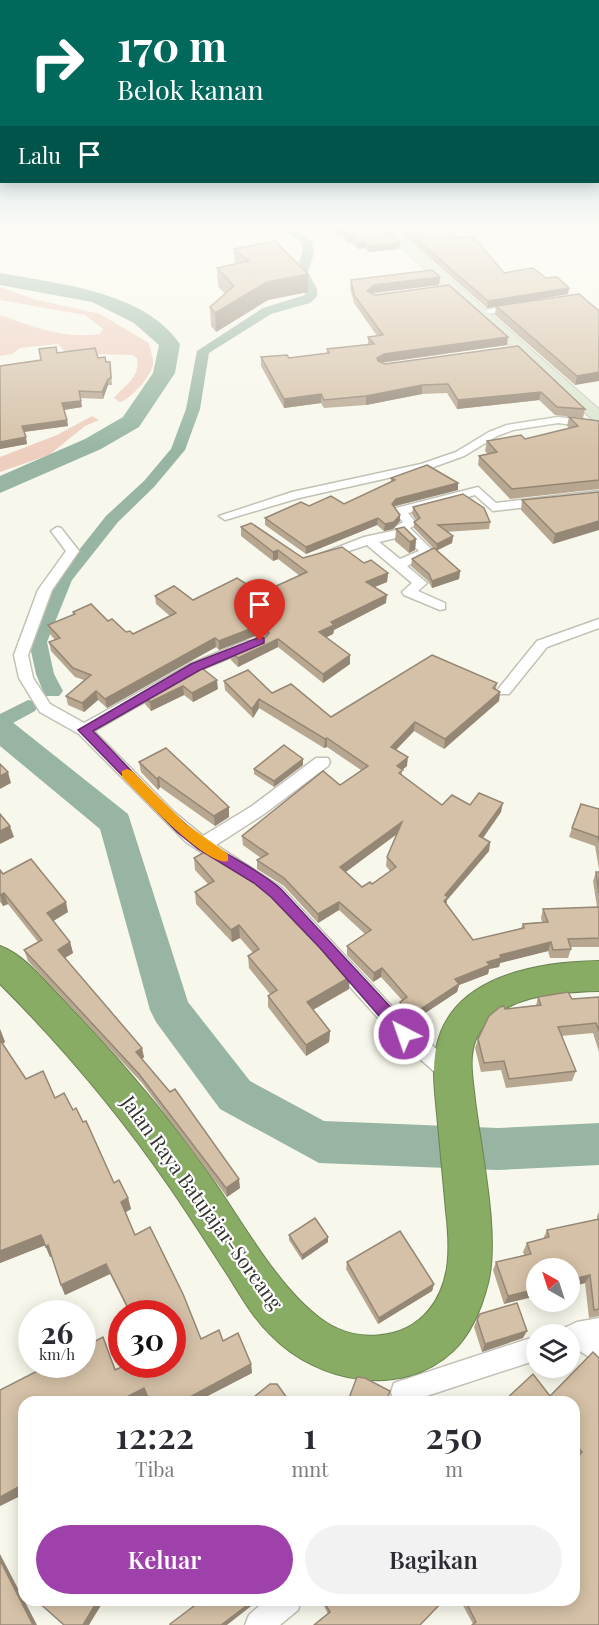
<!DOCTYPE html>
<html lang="id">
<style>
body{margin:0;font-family:"Playfair Display",serif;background:#f2f2f3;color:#2b2b33;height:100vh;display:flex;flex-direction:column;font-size:22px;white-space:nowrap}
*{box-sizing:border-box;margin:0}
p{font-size:20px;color:#7c7c81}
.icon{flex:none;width:33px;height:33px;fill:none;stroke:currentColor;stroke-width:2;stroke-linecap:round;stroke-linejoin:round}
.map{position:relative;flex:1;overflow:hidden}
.side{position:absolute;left:18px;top:1396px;width:562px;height:210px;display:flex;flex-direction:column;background:#fff;border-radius:18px;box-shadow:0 3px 15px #0003}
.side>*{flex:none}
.top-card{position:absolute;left:0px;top:0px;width:600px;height:183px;box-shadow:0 3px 15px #0003;background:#00695c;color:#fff;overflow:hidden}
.needle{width:39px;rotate:321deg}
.tools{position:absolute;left:526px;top:1258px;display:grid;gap:12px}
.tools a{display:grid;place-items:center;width:54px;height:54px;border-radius:50%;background:#fff;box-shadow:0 3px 15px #0003;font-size:30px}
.speed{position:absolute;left:18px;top:1300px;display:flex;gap:12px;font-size:30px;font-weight:700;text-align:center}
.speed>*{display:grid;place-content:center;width:78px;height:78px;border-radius:50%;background:#fff;box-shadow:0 3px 15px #0003;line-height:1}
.speed small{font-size:15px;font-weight:400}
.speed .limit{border:9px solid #d22;background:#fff;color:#111}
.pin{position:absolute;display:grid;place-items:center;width:51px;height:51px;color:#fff;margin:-62px -26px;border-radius:50% 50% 50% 0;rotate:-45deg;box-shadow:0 0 6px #0007}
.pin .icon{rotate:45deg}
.me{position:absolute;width:66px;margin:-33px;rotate:319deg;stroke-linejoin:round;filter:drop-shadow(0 0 4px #0008)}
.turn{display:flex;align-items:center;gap:21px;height:126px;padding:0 18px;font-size:27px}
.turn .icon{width:78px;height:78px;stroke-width:2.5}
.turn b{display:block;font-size:42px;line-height:51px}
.then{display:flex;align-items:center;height:57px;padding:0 18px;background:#0003;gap:12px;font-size:22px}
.eta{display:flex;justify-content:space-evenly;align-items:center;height:102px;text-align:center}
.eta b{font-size:36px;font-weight:600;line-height:42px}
.action{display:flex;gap:12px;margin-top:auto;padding:12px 18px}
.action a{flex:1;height:69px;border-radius:36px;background:#9f41aa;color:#fff;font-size:24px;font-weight:600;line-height:69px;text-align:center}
.action a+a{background:#f2f2f3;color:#2b2b33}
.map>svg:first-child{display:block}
</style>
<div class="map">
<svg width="599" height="1625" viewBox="0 0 599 1625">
<rect width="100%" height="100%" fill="#f8f7eb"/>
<g fill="#eecebf">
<path d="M0,287l33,12 67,15 49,29c1,6 4,13 4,19 1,12 -22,37 -33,40l-6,-4c12,-14 26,-20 23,-40l-5,-3 -66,-2 -8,-9 -38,4 -8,6 -12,2v-41c35,12 62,24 100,19l3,-5 -18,-14 -85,-15z"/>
<path d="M92,416l7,4 -14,6 -36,29 -49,17v-15l57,-22z"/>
</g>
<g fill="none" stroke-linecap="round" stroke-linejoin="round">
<g fill="#97b5a2" fill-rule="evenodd">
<path d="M281,226h12l19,16 2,11 -6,19 9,17v7l-7,7 -39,11 -62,39 -9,56 -15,41 -31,37 -36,35 -46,58 -25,62 7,32 9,17 -4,5h-14l-9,-22 -7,-32 27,-63 50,-63 38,-35 27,-32 15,-40 11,-58 66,-43 42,-13v-6l-9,-17 6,-19v-10z"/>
<path d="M28,700l7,1 3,5 -3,5 -35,19v-16z"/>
</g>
<g fill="#97b5a2" fill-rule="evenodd">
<path d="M0,273c58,11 144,18 180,71l-5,29 -36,54 -38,22 -101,44v-17l85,-37 38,-22 30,-44 6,-28 -25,-22 -42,-21 -92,-17z"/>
<path d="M0,718l11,3 117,93 60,188 62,79 74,40 174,7 101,-5v42l-101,5 -179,-7 -99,-54 -64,-87 -6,-12 -50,-181 -100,-83z"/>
</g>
<g stroke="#c2c1b6" stroke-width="3">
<g id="street">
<path d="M518,304l5,3 -2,2 -41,6 -5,-3z"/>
<path d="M558,417l41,5v6l-41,-5 -45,7 -16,6 -33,20 -36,13 -129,29 -74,22 -6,-4 73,-24 129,-28 35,-12 33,-20 18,-7z"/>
<path d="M478,487l18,16 103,-12v8l-106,12 -18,-16 -67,18 9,11 -7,4 24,24 -27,14 20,17 -9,8 27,12v6l-5,1 -36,-15 -2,-3 10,-9 -45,-38 -43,14 -6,-4 46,-18 33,-7 -2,-3 8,-5 -9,-11 2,-3zM404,536l15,15 -19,8 -21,-17z"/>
<path d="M57,527l4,1 18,23 -27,39 -24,65 5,23 17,26 34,19 106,-59 56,-23h10l2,3 -2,3 -56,23 -106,61 80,81 29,24 49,-30 64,-48h12l2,4 -2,4 -64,48 -48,31 66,43 129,139 46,40 3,6 -3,6 -7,3 -7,-3 -46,-40 -127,-141 -84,-56 -107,-108 -39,-22 -21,-34 -5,-23 24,-65 28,-39 -15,-20z"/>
<path d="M599,619v9l-52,19 -38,47h-10l-2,-3 2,-3 38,-47z"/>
<path d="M599,1318v46l-25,-17 -4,2v-14h-11l3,-6 15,-7z"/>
<path d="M537,1336v24l-129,42 -14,-1 -3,-9 3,-9z"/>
<path d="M266,1600h35l-3,10 -18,15h-35l4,-10z"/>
</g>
</g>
<g stroke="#c2c1b6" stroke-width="2">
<path id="secondary" d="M377,226h13l209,183v13l-6,-2z"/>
</g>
<g stroke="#6b8251" stroke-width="2">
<path id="highway" d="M0,946c25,9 46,37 65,56 52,54 100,110 143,171 33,46 68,113 113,146 32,24 82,23 108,-9 23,-28 21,-65 17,-99 -3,-32 -6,-65 -9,-97 -2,-22 -5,-44 -1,-65 14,-73 101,-87 163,-88v30c-41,1 -103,4 -123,48 -8,18 -3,42 -1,61 6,51 25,135 13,183 -6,24 -17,51 -35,68 -52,49 -136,31 -181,-15 -18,-17 -30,-38 -43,-59 -19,-29 -38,-59 -58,-88 -50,-73 -108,-142 -171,-205z"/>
</g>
<use href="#street" fill="#fff" fill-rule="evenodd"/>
<use href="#secondary" fill="#dbe6d0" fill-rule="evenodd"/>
<use href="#highway" fill="#88ac64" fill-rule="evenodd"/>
</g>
<g fill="#b7a690" fill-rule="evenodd">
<path d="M308,226h74l17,23 -31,3 -3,-4 -7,1 -6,-6h-5l-7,-9 -4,1 -10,-7 -11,3z"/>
<path d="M393,226h51l13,12 47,35 42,5 23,10 -1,6 -81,14z"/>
<path d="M234,249l74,25v18l-40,8 -52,32 -5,-6 -1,-19 15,-13 -7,-8 -1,-18 18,-4z"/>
<path d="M440,277l-1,8 -65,8 -2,1 135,51 -125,18 3,1 133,-18 67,63 -2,9 -28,-3 -16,-15 -82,9 -10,-16 -25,1 -56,11 -42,3 -3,-5 -37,5 -23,-42v-9l28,1 38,-5v-4l41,-5v-7l9,-1 -23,-33 -4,-15 1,-8z"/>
<path d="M496,306l103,5 -24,74 -80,-70z"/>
<path d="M57,353l41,5 8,4h4l2,23h-4l-5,14 -23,-1 2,9 -18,3 4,16 -44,6 3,12 -27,5v-83l41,-6z"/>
<path d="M569,417l30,4v68l-89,10 -32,-34 1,-9 9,-2 -3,-3 2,-10 38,-2 44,-11 -2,-2z"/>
<path d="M391,478l67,5v7l-63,16 -1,1 6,14 -7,8 -9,2 -7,-6 -71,29 -41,-29v-7l44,-12 35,-2 47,-22z"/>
<path d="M599,492l-46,52 -32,-34 1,-10z"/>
<path d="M413,507l77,15 -1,7 -43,3 7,4 -1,7 -15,7 23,21 -1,8 -27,9 -4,-7 -17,-15 1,-7 21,-11 -19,-20v-6l2,-2 -4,-6z"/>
<path d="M241,527l62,31 61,5 24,10 -1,9 -13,5 12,16 -52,27 -1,4 -7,3 24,27 -27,19 -45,-36 -40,20 -7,-7 -1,-9 36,-14 -1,-1h-10l-36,14 -3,-3 -109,61 -9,-8 -14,12 -16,-7 -2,-9 18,-16 -9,-3 -24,-26 -2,-9 6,-2 -5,-6 -2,-9 25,-10v-3l35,9 18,11 7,2 37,-18 -14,-12 -1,-8 38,4 68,-7 39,-17 -22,-17 -5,2 -32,-25z"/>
<path d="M396,529l20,10 -1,11 -6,3 -14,-12z"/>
<path d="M198,665l20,24 -25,13 -9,-7 -33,16 -6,-7 -1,-9z"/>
<path d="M224,681l48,12 59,24 166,-34 -1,6 4,3 -1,9 -55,48 -30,-18 -18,19 11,16 -5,4v6l40,29h28l31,7 -18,26 7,4 -1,9 -42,49 -1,5 27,35 48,-12 2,-4 19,-2 -1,-4 2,-9 54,-2 -4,-26 3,-9h3v75h-29l1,2 -3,9h-18l-2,-7 -48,12 -1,4 -10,2 -1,5 -29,11 -2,7 -47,31 -11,-13 1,-8 2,-2 -21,-23 -8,5 -26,-27v-9l18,-12 -26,-24 -21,13 -34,-37 -27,-17v-9l4,-2 -18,-13 -1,-9 98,-51 21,-15 -34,-23 -3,1 -65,-40 -6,10 -28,-28zM397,834l-10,23 -1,9 4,5 -18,13 -10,3 -16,-15z"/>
<path d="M139,762l90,45v10l-14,9 -55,-39 -2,3 -17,-18z"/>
<path d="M303,765l-29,22 -20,-13v-5z"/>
<path d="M599,809v60l-4,-23 -26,-9 3,-9z"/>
<path d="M194,858l155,131 -36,21 17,21 -1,11 -23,14 -38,-49v-11l2,-2 -21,-26 -1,-12 5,-3 -13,-15 -8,4 -36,-38 -1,-12 13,-8 -13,-14z"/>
<path d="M0,870l3,4 65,38 -15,9 17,21 3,11 -8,5 79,99 -2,2 98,129 -13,9 -85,-114 -114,-122 -4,-11 14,-8 -30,-38 -5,2 -3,-4z"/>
<path d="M538,997l34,2 27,-2v55l-6,-19 -32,3 15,35 -4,10 -66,7 -5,-18 -20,2 -6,-24 3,-9 27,-30 31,-3z"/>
<path d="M0,1029l5,13 -2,2 23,35 17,-8 12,27 9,-5 9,17 3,-2 7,14 3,-1 28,62 5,-3 9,18 3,11 -6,4 10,22 15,-8 33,67 18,45 18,-9 4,11 15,-8 13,31 1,9 -56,29h-46l-3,-6 -12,6h-111v92l-24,12v-116l49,-25h33v-17l21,-11 13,33 10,-5h46v-51h-42l-20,-40 -45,21 -4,-10 -9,-28h-2l-5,-12 -45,18z"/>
<path d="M599,1212v105v-1l-10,2 -4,-35 -15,4v-18l-66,35 -11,-34 3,-8 28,-7 -1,-3 4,-9 16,-4 4,-9 50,-11v-3z"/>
<path d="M289,1235l39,7 -26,18 -13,-20z"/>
<path d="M347,1262l87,22 -2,7 -54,33 -32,-55z"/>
<path d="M477,1319l46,19 -41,14 -8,-25z"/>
<path d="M599,1358v267l-126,-1 -13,-24h114l4,-143 -4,-4v-51l-24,-6z"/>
<path d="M349,1398l37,4h-35l-2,-1z"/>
<path d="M321,1600h124l-117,14z"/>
</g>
<g fill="#958775">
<path d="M316,226h11l-1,2 -11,3z"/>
<path d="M340,228v6l-4,1v-6z"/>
<path d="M352,236v7h-5l1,-6z"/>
<path d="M365,242v6l-7,1v-6z"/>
<path d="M400,243l-1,6 -31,3v-6z"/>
<path d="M308,274v18l-40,8 -52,32 -1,-19 52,-31z"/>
<path d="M440,277l-1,8 -65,8 -7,6v-8l7,-6z"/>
<path d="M569,288l-1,6 -81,14 1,-7z"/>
<path d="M508,337l-1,8 -123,17 -7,4v-8l7,-4z"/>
<path d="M599,372v9l-24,4 2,-9z"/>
<path d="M108,379v6l-5,14 -1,-7z"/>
<path d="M422,385v9l-56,11v-9z"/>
<path d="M541,392l-2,8 -82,9 1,-9z"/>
<path d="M321,394v9l-37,5v-9z"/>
<path d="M81,401l1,6 -19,3 -1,-7z"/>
<path d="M67,420l1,6 -45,6 -1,-6z"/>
<path d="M26,437l1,7 -27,5v-7z"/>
<path d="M458,483v7l-63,16 -3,5v-7l4,-5z"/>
<path d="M400,515v6l-7,8 -9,2 1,-7z"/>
<path d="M378,518l-1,7 -71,29v-7z"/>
<path d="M599,521v9l-46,14 2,-10z"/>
<path d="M453,536l-1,7 -16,8 1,-7z"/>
<path d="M416,539l-1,11 -6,3 1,-11z"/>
<path d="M278,550v9l-5,2v-9z"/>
<path d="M460,571l-1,8 -27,9v-7z"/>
<path d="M388,573l-1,9 -22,9 1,-9z"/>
<path d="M387,595l-1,8 -52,27 -1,4 -14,7v-9l12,-10z"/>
<path d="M255,627v9l-36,14v-9z"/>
<path d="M215,638l1,9 -109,61 -2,-9z"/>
<path d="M278,639v8l-40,20v-9z"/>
<path d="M350,655v9l-27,19v-9z"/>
<path d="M217,680l1,9 -25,13 -1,-9z"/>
<path d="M183,686l1,9 -33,16 -1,-9z"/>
<path d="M96,691l2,9 -14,12 -2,-9z"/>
<path d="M500,692l-1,9 -55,48 1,-10z"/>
<path d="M259,699v9l-6,10 -1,-9z"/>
<path d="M415,722l-1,9 -24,25 1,-9z"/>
<path d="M327,738v9l-3,1 1,-9z"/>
<path d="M408,757l-1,9 -11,9 1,-9z"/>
<path d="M303,759v6l-29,22v-6z"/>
<path d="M8,772l3,11 -11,6v-13z"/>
<path d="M159,777l1,10 -2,3 -1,-11z"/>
<path d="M503,803l-2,9 -23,33 1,-9z"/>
<path d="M229,807v10l-14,9 -1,-10z"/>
<path d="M402,822l-1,9 -61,45v-9z"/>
<path d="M10,826l4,11 -14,7v-13z"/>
<path d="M490,842l-1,9 -42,49 -1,6 -4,4 3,-15z"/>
<path d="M4,893l4,11 -5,2 -3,-11z"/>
<path d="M66,902l2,10 -18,11 -3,-10z"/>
<path d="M339,902v8l-21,13v-9z"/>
<path d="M239,925l1,13 -8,4 -1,-12z"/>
<path d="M70,942l3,11 -12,7 -3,-10z"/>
<path d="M551,942l-3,9 -48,12 -1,4 -10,2 -1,5 -29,11 -2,7 -47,31 2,-8 43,-36 45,-24z"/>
<path d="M382,968l-1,9 -8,5 1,-9z"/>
<path d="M350,977l-1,12 -42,24v-11z"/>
<path d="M0,1029l5,13 -5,3z"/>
<path d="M330,1031l-1,11 -23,14v-11z"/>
<path d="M142,1048l2,9 -6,5 -2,-10z"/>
<path d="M239,1179l1,9 -13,9 -1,-9z"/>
<path d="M128,1198l3,11 -7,4 -3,-11z"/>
<path d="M41,1235l5,10 -46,18v-12z"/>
<path d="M328,1237v5l-26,18v-5z"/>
<path d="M48,1245l5,11 -3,1 -4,-10z"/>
<path d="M106,1264l4,10 -45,21 -4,-10z"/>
<path d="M590,1275l-5,8 -15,4v-7z"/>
<path d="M434,1284l-2,7 -54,33 1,-6z"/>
<path d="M537,1289v7l-33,8 4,-8z"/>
<path d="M527,1331l-4,7 -41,14 3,-8z"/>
<path d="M251,1364l1,9 -56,29h-7l-1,-4z"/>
<path d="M144,1388l3,8 -12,6h-18z"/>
<path d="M24,1484v10l-24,12v-9z"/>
<path d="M0,1554l24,46 13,25h-4l-33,-65z"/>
<path d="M98,1600h3l2,2 -14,23h-6z"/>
<path d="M254,1600h5l-32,25h-6z"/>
</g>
<g fill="#d5c1a7" stroke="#958775" stroke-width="1.5" fill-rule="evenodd">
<path d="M332,226h50l18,17 -32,3 -3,-4 -7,1 -6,-7 -4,1 -8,-9 -4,1z"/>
<path d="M401,226h43l13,12 16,-2 31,37 29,-5 13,10 11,-1 12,11 -81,13z"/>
<path d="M275,241l33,33 -41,8 -52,31 -5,-6 24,-21 -17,-18 32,-7 -15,-12z"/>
<path d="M432,270l8,7 -66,8 -7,6 8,4 74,-10 59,52 -124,17 -7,4 1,3 7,3 133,-18 67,63 -28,-2 -16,-15 -83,8 -10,-16 -26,1 -56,11 -42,4 -3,-6 -37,5 -23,-42 26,-2 2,3 40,-5 -2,-4 47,-5 -6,-7 15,-2 -29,-40 -3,-15z"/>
<path d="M579,294l20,17v61l-22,4 -81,-70z"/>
<path d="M56,347l1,6 38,-5 3,10 7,-1 1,5h4l1,16 -3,1 -6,13 -23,-1 2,10 -19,2 5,17 -45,6 4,11 -26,5v-76l41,-6 -2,-11z"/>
<path d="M569,417l30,4v59l-87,9 -33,-33 18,-4 -10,-11 34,-6 4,4 53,-13z"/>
<path d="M427,465l31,18 -62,16 -4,5 8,11 -6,7 -9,2 -7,-6 -72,29 -41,-29 36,-16 8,4 22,-10 13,8 51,-24 -4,-2z"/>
<path d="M599,492v29l-44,13 -33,-34z"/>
<path d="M463,494l21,14 6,14 -52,3 15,11 -16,8 -23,-22 6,-4 -7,-11z"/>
<path d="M251,523l52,35 39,-11 22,16 7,-3 17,13 -22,9 21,13 -56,27 3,3 -15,7 31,23 -27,19 -45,-35 -40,19 -8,-7 36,-14 3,-4 -4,-6h-10l-36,14 -4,-3 -110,61 -9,-8 -14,12 -16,-7 25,-21 -18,-7 -24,-26 11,-4 -12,-13 27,-11 -2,-2 18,-8 17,17 4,-2 14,13 4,-1 3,3 43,-21 -21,-17 19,-10 19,14 44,-22 24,15 46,-21 -29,-22 -5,2 -32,-25z"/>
<path d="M404,527l12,12 -6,3 -14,-13z"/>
<path d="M434,548l26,23 -28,10 -3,-7 -17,-15z"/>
<path d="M432,655l65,28 -4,5 7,4 -55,47 -30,-17 -24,25 17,10 -11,9 6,4 -4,3 43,32 10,-10 18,10 9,-12 24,10 -24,33 11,6 -45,53 3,2 -4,4 29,39 51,-12 -1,-4 25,-2 -5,-13 56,-2v31l-31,1 3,10 -18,1 -2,-8 -51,13 1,3 -14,4 3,3 -35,14 4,5 -47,31 -12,-13 7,-5 -25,-29 -8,5 -27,-27 24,-16 -32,-28 -21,12 -34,-36 -27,-18 11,-6 -26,-18 81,-65 17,14 28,-19 -41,-28 -2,1 -66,-40 -7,10 -28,-28 24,-11 24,23 19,-9 40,33zM402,822l-15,35 9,10 -24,17 -2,-2 -8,5 -22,-20z"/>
<path d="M198,665l19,15 -25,13 -9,-7 -33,16 -6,-7z"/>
<path d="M284,745l19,14 -29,22 -20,-12z"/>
<path d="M166,748l63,59 -15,9 -55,-39 -2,2 -18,-17z"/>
<path d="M0,764l8,8 -8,4z"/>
<path d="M581,804l18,5v33l-1,-5 -26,-9z"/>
<path d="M0,814l10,12 -10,5z"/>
<path d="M210,849l26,20 32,18 82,90 -43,25 23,29 -24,14 -38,-49 9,-6 -29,-34 11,-7 -20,-24 -8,5 -36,-38 19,-11 -20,-23z"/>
<path d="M31,859l35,43 -19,11 23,29 -12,8 84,98 -6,4 34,40 5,-3 64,90 -13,9 -87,-114 -115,-124 18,-10 -38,-47 -4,2v-25l3,4z"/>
<path d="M596,872h3v21z"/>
<path d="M568,992l4,7 27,-2v34l-3,-8 -38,4 18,44 -67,8 -5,-18 -20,2 -6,-24 11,-23 11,-9 4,-1 1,3 36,-4 -3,-8z"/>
<path d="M0,1040l26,39 17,-8 12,27 9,-5 9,17 3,-2 7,14 3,-1 28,62 5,-3 9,18 -7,4 14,33 15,-8 33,67 18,45 18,-9 4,11 15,-8 13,31 -63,34 2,4h-40l-6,-14 -27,14h-93v82l-24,13v-107l49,-25h33v-17l21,-11 12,33 11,-5h46v-51h-41l-25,-50 -45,21 -13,-40 -2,2 -5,-12 -41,16z"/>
<path d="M315,1218l13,19 -26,18 -13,-20z"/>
<path d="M599,1219v90l-5,1 -4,-35 -20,5v-11h-33v20l-29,7 -12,-34 35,-8 -4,-11 22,-6 -2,-7z"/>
<path d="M400,1231l34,53 -55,34 -32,-56z"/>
<path d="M517,1303l10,28 -42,13 -8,-25 3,-5z"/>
<path d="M593,1352l6,6v267h-127l4,-3 -11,-22h109v-139l8,-9 -8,-10v-40h-71l30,-28 17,22z"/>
<path d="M357,1377l8,1 25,13 -4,11h-28l-9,-4z"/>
<path d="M270,1384h7l13,18h-42z"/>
<path d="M0,1560l33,65h-33z"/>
<path d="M24,1581v9l-4,-3z"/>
<path d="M36,1600h62l-15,25h-19z"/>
<path d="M202,1600h52l-33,25h-51v-1z"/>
<path d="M323,1600h121l-24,25h-106l16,-13z"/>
</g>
<linearGradient id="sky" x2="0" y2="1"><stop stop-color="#87b4cc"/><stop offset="0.5" stop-color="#fcfbf6"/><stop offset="1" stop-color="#fcfbf6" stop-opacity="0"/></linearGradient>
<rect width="599" height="453" fill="url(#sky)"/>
<path fill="#9f41aa" stroke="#672a6e" stroke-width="1.5" d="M260,637l4,1v5l-64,27 -107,61c36,36 72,80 114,110 24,17 51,28 74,48l129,139 2,6 -2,5h-11l-79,-91 -49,-51 -17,-14 -56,-34 -21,-17 -99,-102 113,-66z"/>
<path fill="#f59e0b" d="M127,769l5,2 54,53 42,30v7c-20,7 -90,-68 -106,-84v-6z"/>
<g text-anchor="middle" stroke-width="4.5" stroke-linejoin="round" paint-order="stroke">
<g font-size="20" fill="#34342f" stroke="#fff">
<text transform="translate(202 1203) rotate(54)" y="7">Jalan Raya Batujajar-Soreang</text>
</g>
</g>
</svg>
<div class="tools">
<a><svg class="needle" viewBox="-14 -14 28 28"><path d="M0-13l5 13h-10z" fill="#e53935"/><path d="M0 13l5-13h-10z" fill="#7c7c81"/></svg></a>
<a><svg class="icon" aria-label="layers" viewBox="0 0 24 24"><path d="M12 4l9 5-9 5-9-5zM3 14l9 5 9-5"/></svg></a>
</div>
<div class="speed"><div>26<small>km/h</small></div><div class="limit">30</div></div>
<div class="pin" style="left:260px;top:641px;background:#d93025"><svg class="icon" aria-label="arrive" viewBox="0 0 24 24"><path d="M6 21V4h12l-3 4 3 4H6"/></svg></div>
<svg class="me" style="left:404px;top:1034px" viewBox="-20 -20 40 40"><circle r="17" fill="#9f41aa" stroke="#fff" stroke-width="3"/><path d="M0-11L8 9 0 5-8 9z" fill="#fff"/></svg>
<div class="top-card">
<div class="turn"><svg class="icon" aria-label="right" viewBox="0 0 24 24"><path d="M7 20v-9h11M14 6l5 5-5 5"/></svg><div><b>170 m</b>Belok kanan</div></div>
<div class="then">Lalu<svg class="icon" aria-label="arrive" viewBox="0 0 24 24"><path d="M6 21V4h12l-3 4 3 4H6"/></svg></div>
</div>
<section class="side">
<div class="eta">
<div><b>12:22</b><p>Tiba</p></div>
<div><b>1</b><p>mnt</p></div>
<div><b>250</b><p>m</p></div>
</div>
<div class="action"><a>Keluar</a><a>Bagikan</a></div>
</section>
</div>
